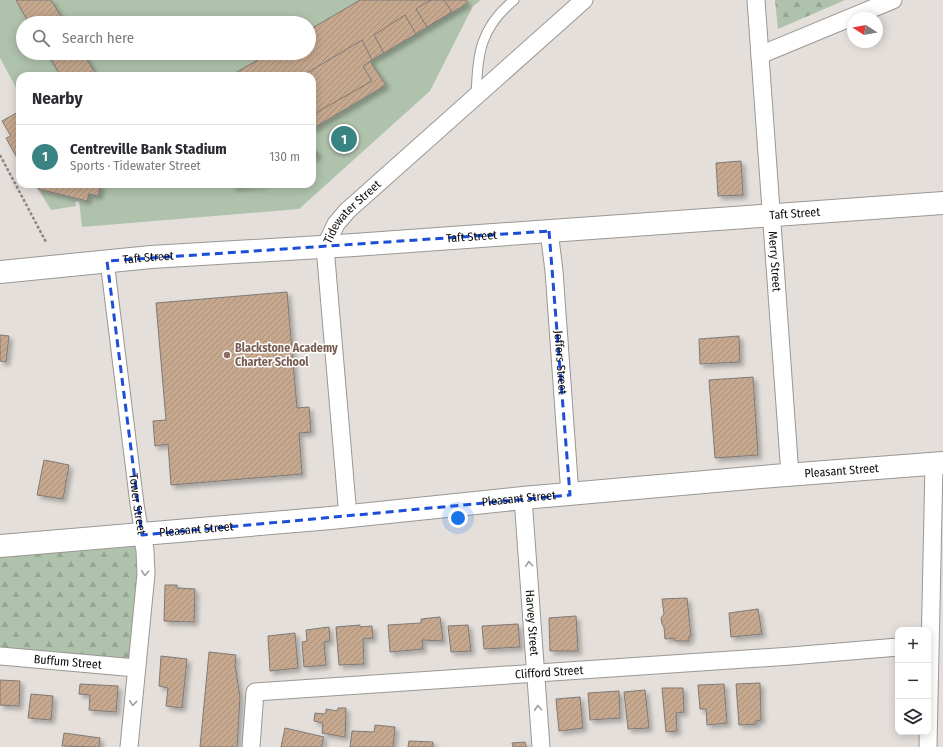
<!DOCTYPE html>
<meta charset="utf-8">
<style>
:root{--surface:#fff;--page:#f2f2f3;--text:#2b2b33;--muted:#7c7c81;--line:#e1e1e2;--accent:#3a8383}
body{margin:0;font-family:"Fira Sans Condensed",sans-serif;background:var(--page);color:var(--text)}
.controls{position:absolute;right:12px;bottom:12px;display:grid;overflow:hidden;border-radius:8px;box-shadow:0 2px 10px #0003}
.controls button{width:36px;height:36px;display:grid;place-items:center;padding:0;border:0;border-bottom:1px solid var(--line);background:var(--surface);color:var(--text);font:20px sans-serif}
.compass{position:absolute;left:847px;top:12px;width:36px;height:36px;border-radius:50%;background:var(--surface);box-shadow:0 2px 10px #0003;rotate:281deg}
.you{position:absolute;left:458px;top:518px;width:14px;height:14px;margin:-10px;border:3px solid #fff;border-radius:50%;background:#1a73e8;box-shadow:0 0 0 6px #1a73e833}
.badge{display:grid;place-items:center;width:26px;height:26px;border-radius:50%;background:var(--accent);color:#fff;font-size:13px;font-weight:700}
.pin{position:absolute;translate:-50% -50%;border:2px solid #fff;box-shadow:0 1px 4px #0006}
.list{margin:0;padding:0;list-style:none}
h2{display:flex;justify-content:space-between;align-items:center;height:52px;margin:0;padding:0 16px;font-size:17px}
h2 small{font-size:13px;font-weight:400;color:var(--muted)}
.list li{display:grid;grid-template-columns:26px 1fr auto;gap:12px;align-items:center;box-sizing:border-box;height:64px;padding:0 16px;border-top:1px solid var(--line)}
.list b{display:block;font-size:15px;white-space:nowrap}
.list p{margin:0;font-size:13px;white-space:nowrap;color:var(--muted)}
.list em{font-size:13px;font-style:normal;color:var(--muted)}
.icon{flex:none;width:22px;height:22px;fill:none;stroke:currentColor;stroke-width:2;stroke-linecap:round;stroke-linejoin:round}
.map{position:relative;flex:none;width:943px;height:747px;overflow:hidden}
.search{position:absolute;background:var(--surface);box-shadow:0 2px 10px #0003;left:16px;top:16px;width:300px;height:44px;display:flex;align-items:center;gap:10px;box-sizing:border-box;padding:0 14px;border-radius:22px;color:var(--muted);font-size:15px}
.panel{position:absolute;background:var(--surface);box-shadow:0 2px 10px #0003;left:16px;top:72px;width:300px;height:116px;border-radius:12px}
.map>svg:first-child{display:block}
</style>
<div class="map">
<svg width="943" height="747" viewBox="0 0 943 747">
<defs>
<pattern id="forest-firs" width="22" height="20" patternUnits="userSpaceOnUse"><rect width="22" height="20" fill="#afc2ab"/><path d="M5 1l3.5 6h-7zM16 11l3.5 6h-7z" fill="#95a692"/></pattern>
<pattern id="building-hatch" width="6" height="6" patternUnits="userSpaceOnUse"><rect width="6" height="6" fill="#c6a88f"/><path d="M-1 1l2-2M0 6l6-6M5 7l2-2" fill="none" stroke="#a98f7a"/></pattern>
<filter id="shadow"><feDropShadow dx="3.5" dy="3.5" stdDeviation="2" flood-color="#0004"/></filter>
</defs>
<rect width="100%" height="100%" fill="#e4dfdb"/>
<g fill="url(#forest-firs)">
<polygon points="775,0 845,0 778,29"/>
<polygon points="148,531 138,665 0,654 0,541"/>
</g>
<path fill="#afc2ab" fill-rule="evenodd" d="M0,0H481L473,6L430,91L299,209L82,227L79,201L75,202L76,206L51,210L35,184H312V76H20V95L0,58ZM23,23H309V53H23Z"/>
<g fill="url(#building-hatch)" stroke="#7f7a77" filter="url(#shadow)">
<polygon points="16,0 51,0 65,23 29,23"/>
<polygon points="360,0 466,0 468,3 370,61 386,85 312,129 312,76 230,76 270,53 309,53 309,30"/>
<polygon points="431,0 444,0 452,12 427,27 416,9"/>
<polygon points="405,15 416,34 384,53 374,35"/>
<polygon points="362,40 372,60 363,66 372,81 312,115 312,76 302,76"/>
<polygon points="47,53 83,53 97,76 61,76"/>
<polygon points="20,111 20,163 6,138 11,136 2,121"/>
<polygon points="312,147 318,154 312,160"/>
<polygon points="741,161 743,195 718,196 716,163"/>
<polygon points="35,184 101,184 98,196 89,194 87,201 38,189"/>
<polygon points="232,184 264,184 234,187"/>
<polygon points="287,292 297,408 309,407 311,432 299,433 302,474 171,485 168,444 155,446 153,421 166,420 156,303"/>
<polygon points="0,335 9,336 6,362 0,361"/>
<polygon points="739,336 740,362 700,364 699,339"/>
<polygon points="753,377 758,455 715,458 709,380"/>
<polygon points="44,460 69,465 63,499 37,495"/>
<polygon points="165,585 177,585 177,588 195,589 194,622 164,621"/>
<polygon points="687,598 691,636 689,636 689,641 675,641 674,638 665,639 664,627 662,624 661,618 664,614 662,599"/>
<polygon points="758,609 762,634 731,637 729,613"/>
<polygon points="576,616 578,651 550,651 549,618"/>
<polygon points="440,617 443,641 422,640 423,649 390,652 388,625 421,623 421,619"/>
<polygon points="518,624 520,647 484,649 482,626"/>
<polygon points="360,625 360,627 372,626 373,638 363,639 364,664 339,665 336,627"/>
<polygon points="468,625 471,651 451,652 448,626"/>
<polygon points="329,627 330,641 324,642 326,665 304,667 302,642 307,641 306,630"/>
<polygon points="295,633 298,668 270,671 268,636"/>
<polygon points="209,652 236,655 235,665 240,697 237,747 200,747"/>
<polygon points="161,656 187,659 182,708 166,706 168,688 159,686"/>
<polygon points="0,680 20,681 19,706 0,705"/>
<polygon points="760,683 761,720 756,721 756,724 739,725 736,684"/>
<polygon points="80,684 118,686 116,712 89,710 90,695 79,694"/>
<polygon points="724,684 727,723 707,725 706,709 700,709 698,685"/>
<polygon points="662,688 683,688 684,712 676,713 677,731 666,732"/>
<polygon points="645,690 649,728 628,729 624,692"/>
<polygon points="619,691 620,718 590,720 588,693"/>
<polygon points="31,694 53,696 51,720 28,718"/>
<polygon points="580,697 583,728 559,731 556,699"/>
<polygon points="338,708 346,708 345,737 322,733 323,723 314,721 315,713 324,714 326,713 326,709 337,711"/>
<polygon points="375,725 395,727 393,747 350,747 352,731 374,732"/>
<polygon points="285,728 324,737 321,747 281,747"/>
<polygon points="64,733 100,738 99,747 62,746"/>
<polygon points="409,741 433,742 433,747 408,747"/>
<polygon points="525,742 526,747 513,747 512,743"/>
</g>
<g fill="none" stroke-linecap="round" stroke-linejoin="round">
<g stroke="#9b9793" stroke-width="11">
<path id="service" d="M476,96C478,54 479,29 514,0"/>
</g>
<g stroke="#9b9793" stroke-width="15">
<g id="pedestrian">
<path id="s1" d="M107,261L137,504L142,535"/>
</g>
</g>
<g stroke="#9b9793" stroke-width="19">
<g id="minor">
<path id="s2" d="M756,0L790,475"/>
<polyline points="760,55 893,0"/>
<path id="s3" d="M549,231L554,271L570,495"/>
<path id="s4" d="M523,498L541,747"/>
<path id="s5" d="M348,516L325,247L336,224L347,211L584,0"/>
<path id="s6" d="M0,656L136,668"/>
<polyline points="129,747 146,574 145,550 142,535"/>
<path id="s7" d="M251,747L255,692L791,656L898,647"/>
<polyline points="928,747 934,464"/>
</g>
</g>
<g stroke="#9b9793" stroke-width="24">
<g id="tertiary">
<path id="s8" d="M0,272L151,257L354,245L943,203"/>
<path id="s9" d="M0,546L331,518L523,498L773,476L943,463"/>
</g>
</g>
<polyline stroke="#8b8784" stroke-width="2.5" stroke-dasharray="3 2" stroke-linecap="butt" points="0,155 46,242"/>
<use href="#service" stroke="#fff" stroke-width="9"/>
<use href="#pedestrian" stroke="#fff" stroke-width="13"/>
<use href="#minor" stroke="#fff" stroke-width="17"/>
<use href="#tertiary" stroke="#fff" stroke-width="22"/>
</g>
<defs><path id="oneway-chevron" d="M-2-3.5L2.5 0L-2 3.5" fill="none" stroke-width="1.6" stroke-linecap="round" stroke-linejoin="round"/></defs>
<g stroke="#9f9e9d">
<use href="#oneway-chevron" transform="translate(529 564) rotate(-95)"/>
<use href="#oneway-chevron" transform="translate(145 573) rotate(93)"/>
<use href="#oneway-chevron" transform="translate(133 703) rotate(96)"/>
<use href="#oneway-chevron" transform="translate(538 708) rotate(-94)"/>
</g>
<path fill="none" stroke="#1d4ed8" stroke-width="3" stroke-dasharray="8 5" stroke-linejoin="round" d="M549,231L570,495L142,535L107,261Z"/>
<circle fill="#8d6e63" stroke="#fff" stroke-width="1.5" cx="227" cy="355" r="4"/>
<g text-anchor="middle" stroke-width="3" stroke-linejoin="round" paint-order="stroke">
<g font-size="12" fill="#0e0d0b" stroke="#fff">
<text dy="4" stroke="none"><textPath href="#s5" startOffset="315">Tidewater Street</textPath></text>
<text dy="4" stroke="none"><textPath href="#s8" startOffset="797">Taft Street</textPath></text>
<text dy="4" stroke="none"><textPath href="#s8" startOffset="473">Taft Street</textPath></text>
<text dy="4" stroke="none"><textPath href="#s8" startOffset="149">Taft Street</textPath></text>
<text dy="4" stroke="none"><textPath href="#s2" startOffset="262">Merry Street</textPath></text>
<text dy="4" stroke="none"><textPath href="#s3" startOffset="132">Jeffers Street</textPath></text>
<text dy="4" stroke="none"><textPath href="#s9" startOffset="845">Pleasant Street</textPath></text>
<text dy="4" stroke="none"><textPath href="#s9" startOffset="521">Pleasant Street</textPath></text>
<text dy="4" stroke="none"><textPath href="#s1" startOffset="245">Tower Street</textPath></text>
<text dy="4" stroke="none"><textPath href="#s9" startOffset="197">Pleasant Street</textPath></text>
<text dy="4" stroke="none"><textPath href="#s4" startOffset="125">Harvey Street</textPath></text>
<text dy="4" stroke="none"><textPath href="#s6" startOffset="68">Buffum Street</textPath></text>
<text dy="4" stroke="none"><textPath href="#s7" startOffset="350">Clifford Street</textPath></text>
</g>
<g font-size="12" font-weight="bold" fill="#785e54" stroke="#fff" text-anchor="start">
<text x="235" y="352">Blackstone Academy<tspan x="235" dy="14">Charter School</tspan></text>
</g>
</g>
</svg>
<div class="controls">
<button>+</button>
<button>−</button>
<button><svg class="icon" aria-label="layers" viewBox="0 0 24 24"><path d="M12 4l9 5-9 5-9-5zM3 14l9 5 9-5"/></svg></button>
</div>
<svg class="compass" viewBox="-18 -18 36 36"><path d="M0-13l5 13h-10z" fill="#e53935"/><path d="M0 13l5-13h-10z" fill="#7c7c81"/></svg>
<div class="you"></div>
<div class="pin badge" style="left:344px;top:139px">1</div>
<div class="search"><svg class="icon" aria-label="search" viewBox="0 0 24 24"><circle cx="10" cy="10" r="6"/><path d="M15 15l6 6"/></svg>Search here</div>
<section class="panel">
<h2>Nearby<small></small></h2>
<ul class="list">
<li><span class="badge">1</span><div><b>Centreville Bank Stadium</b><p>Sports · Tidewater Street</p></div><em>130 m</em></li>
</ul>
</section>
</div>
